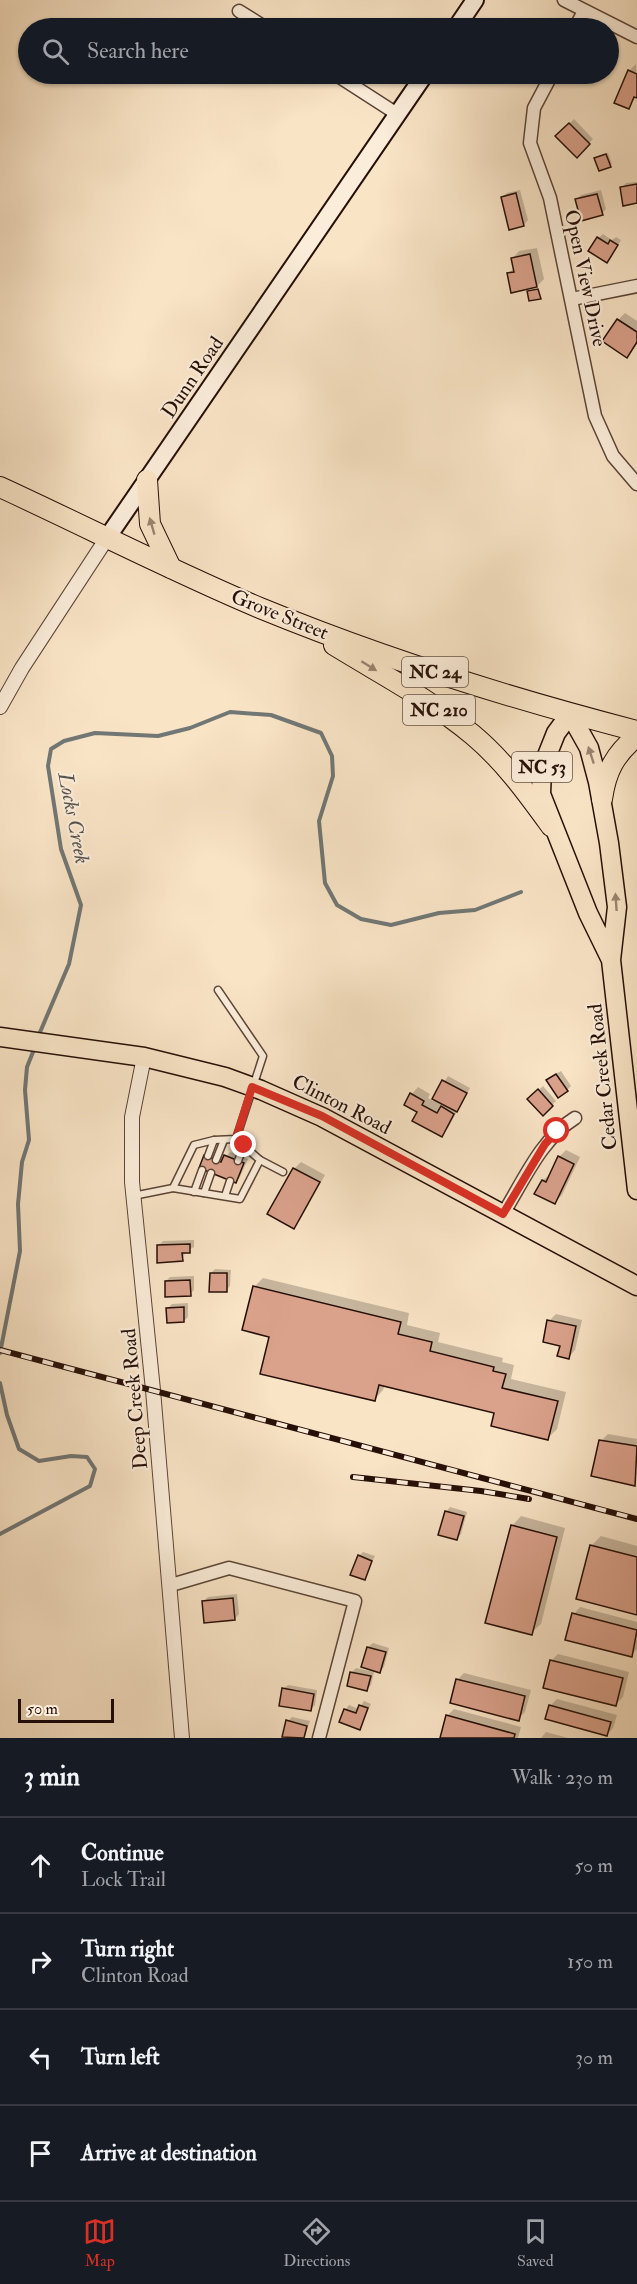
<!DOCTYPE html>
<meta charset="utf-8">
<style>
:root{--surface:#171b24;--page:#242831;--text:#f1f3f6;--muted:#9ea1a6;--line:#363941;--accent:#d93025}
body{margin:0;font-family:"IM FELL Double Pica",serif;background:var(--page);color:var(--text)}
.scale{position:absolute;left:18px;bottom:15px;width:96px;box-sizing:border-box;padding-left:6px;border:3px solid #260f07;border-top:0;font-size:16px;line-height:21px;white-space:nowrap;color:#260f07;-webkit-text-stroke:4px #fbedda;paint-order:stroke}
.stop{position:absolute;width:18px;height:18px;margin:-14px;border:4px solid #d93025;border-radius:50%;background:#fff}
.stop.end{background:#d93025;border-color:#fff;box-shadow:0 2px 6px #0008}
.list{margin:0;padding:0;list-style:none}
h2{display:flex;justify-content:space-between;align-items:center;height:78px;margin:0;padding:0 24px;font-size:26px}
h2 small{font-size:20px;font-weight:400;color:var(--muted)}
.list li{display:grid;grid-template-columns:39px 1fr auto;gap:18px;align-items:center;box-sizing:border-box;height:96px;padding:0 24px;border-top:2px solid var(--line)}
.list b{display:block;font-size:22px;white-space:nowrap}
.list p{margin:0;font-size:20px;white-space:nowrap;color:var(--muted)}
.list em{font-size:20px;font-style:normal;color:var(--muted)}
.icon{flex:none;width:33px;height:33px;fill:none;stroke:currentColor;stroke-width:2;stroke-linecap:round;stroke-linejoin:round}
.map{position:relative;flex:none;width:637px;height:1738px;overflow:hidden}
.search{position:absolute;background:var(--surface);box-shadow:0 2px 4px #0004;left:18px;right:18px;top:18px;height:66px;display:flex;align-items:center;gap:15px;box-sizing:border-box;padding:0 21px;border-radius:33px;color:var(--muted);font-size:22px}
.sheet{height:462px;background:var(--surface)}
nav{display:flex;justify-content:space-around;align-items:center;box-sizing:border-box;height:84px;border-top:2px solid var(--line);background:var(--surface);font-size:16px;color:var(--muted)}
nav a{display:grid;justify-items:center;gap:3px}
nav .on{color:var(--accent)}
.map>svg:first-child{display:block}
</style>
<div class="map">
<svg width="637" height="1738" viewBox="0 0 637 1738">
<rect width="100%" height="100%" fill="#f9e4c6"/>
<filter id="stains"><feTurbulence type="fractalNoise" baseFrequency=".00333" numOctaves="4"/><feColorMatrix values="0 0 0 0 .2 0 0 0 0 .09 0 0 0 0 .02 0 0 0 .5 -.17"/></filter>
<radialGradient id="worn" r=".72"><stop offset=".6" stop-color="#630" stop-opacity="0"/><stop offset="1" stop-color="#630" stop-opacity=".3"/></radialGradient>
<g fill="#0003">
<polygon points="636,64 637,96 628,107 629,71"/>
<polygon points="574,119 593,139 577,156 557,136"/>
<polygon points="608,153 612,164 600,169 598,157"/>
<polygon points="637,182 637,202 622,188 626,183"/>
<polygon points="520,190 528,220 524,225 502,197 507,193"/>
<polygon points="601,190 606,209 602,213 577,200 581,195"/>
<polygon points="603,234 612,240 616,237 621,240 611,257 598,238"/>
<polygon points="537,248 544,279 537,286 512,291 508,274 515,267 513,258 519,251"/>
<polygon points="625,313 637,321 637,343 626,356 618,320"/>
<polygon points="561,1071 571,1086 567,1090 552,1076"/>
<polygon points="448,1076 470,1088 448,1128 442,1135 419,1112 412,1094 418,1087 430,1094 428,1098 433,1101"/>
<polygon points="543,1086 556,1101 543,1114 530,1099"/>
<polygon points="566,1150 580,1157 562,1195 555,1202 543,1180 551,1174 559,1157"/>
<polygon points="210,1152 225,1158 230,1152 248,1159 240,1177 236,1182 201,1168"/>
<polygon points="301,1162 325,1175 300,1220 293,1227 269,1213 294,1169"/>
<polygon points="194,1240 194,1247 186,1251 182,1260 158,1246 163,1241"/>
<polygon points="215,1269 231,1270 230,1286 226,1291 211,1273"/>
<polygon points="194,1276 194,1290 190,1294 166,1281 170,1277"/>
<polygon points="263,1278 409,1313 407,1325 440,1333 438,1342 503,1358 502,1362 514,1365 511,1379 566,1392 557,1429 548,1438 496,1412 385,1385 383,1390 374,1400 271,1336 254,1287"/>
<polygon points="188,1303 188,1317 184,1321 168,1308 172,1304"/>
<polygon points="556,1314 582,1320 575,1350 569,1357 549,1321"/>
<polygon points="608,1434 637,1439 635,1485 601,1441"/>
<polygon points="450,1507 467,1512 461,1534 457,1539 446,1512"/>
<polygon points="521,1516 565,1528 541,1624 531,1633 512,1526"/>
<polygon points="601,1536 637,1546 637,1613 578,1598 592,1545"/>
<polygon points="363,1552 375,1556 364,1578 359,1556"/>
<polygon points="237,1594 239,1614 235,1619 204,1601 208,1597"/>
<polygon points="580,1607 637,1622 637,1649 631,1655 574,1614"/>
<polygon points="373,1643 389,1648 384,1667 380,1671 363,1666 368,1647"/>
<polygon points="558,1654 629,1672 623,1697 616,1704 551,1661"/>
<polygon points="356,1668 374,1672 371,1685 367,1689 352,1672"/>
<polygon points="464,1673 531,1690 525,1712 518,1719 452,1702 458,1679"/>
<polygon points="288,1685 317,1690 315,1705 310,1710 283,1689"/>
<polygon points="557,1699 617,1715 613,1728 607,1735 550,1706"/>
<polygon points="364,1701 371,1704 360,1728 345,1710 349,1705 359,1709"/>
<polygon points="454,1709 521,1727 518,1738 445,1738 447,1716"/>
<polygon points="292,1717 310,1721 304,1738 284,1736 288,1721"/>
<polygon points="546,1732 568,1738 541,1738"/>
</g>
<g fill="none" stroke-linecap="round" stroke-linejoin="round">
<g stroke="#717775" stroke-width="4">
<polyline points="38,1037 69,964 81,905 61,849 48,766 51,749 64,741 95,733 158,736 190,728 230,712 271,715 321,733 332,756 333,776 319,821 325,883 337,905 361,919 391,925 439,913 475,910 521,892"/>
<polyline points="0,1353 20,1251 18,1204 22,1162 29,1140 25,1090 27,1067 35,1047"/>
<polyline points="0,1383 7,1415 19,1449 39,1461 71,1456 87,1457 95,1469 90,1486 0,1534"/>
</g>
</g>
<g fill="#daa18b" stroke="#260f07" stroke-width="1.5">
<polygon points="628,70 637,74 637,98 634,97 629,109 614,103"/>
<polygon points="569,123 590,144 577,158 555,136"/>
<polygon points="606,154 611,167 599,171 594,158"/>
<polygon points="637,184 637,203 623,206 620,187"/>
<polygon points="516,193 524,226 509,230 501,197"/>
<polygon points="597,194 603,215 581,221 575,199"/>
<polygon points="597,237 608,244 610,240 618,245 607,263 588,251"/>
<polygon points="530,254 537,287 511,293 507,273 514,272 511,258"/>
<polygon points="538,289 541,299 529,301 527,291"/>
<polygon points="617,319 637,332 637,342 627,358 602,341"/>
<polygon points="556,1074 568,1091 558,1098 546,1080"/>
<polygon points="442,1080 467,1093 457,1112 432,1099"/>
<polygon points="538,1089 553,1106 543,1116 527,1099"/>
<polygon points="410,1093 424,1101 422,1105 437,1113 441,1106 454,1114 442,1137 412,1121 417,1112 404,1105"/>
<polygon points="204,1155 221,1162 224,1155 244,1163 236,1183 199,1168"/>
<polygon points="558,1156 574,1164 555,1204 534,1194 542,1180 546,1182"/>
<polygon points="293,1168 320,1182 294,1229 267,1214"/>
<polygon points="190,1244 190,1253 182,1253 183,1261 157,1263 157,1245"/>
<polygon points="210,1273 227,1273 227,1292 209,1292"/>
<polygon points="190,1280 191,1296 165,1297 165,1281"/>
<polygon points="253,1286 401,1322 398,1334 432,1342 430,1351 494,1367 493,1371 506,1374 502,1388 558,1401 548,1440 491,1426 494,1413 379,1385 375,1401 260,1374 269,1337 242,1330"/>
<polygon points="184,1307 184,1322 167,1323 166,1308"/>
<polygon points="547,1320 576,1326 569,1359 557,1356 560,1346 543,1342"/>
<polygon points="599,1440 637,1446 635,1486 591,1476"/>
<polygon points="445,1511 464,1516 457,1540 438,1535"/>
<polygon points="511,1525 557,1537 532,1635 485,1623"/>
<polygon points="590,1545 637,1557 637,1615 576,1599"/>
<polygon points="358,1555 372,1561 365,1580 350,1575"/>
<polygon points="233,1598 235,1620 204,1623 202,1601"/>
<polygon points="572,1613 637,1630 632,1657 565,1640"/>
<polygon points="367,1647 386,1652 380,1673 361,1667"/>
<polygon points="550,1660 623,1678 616,1706 543,1688"/>
<polygon points="350,1672 371,1676 367,1691 347,1686"/>
<polygon points="456,1679 525,1696 519,1721 450,1703"/>
<polygon points="282,1688 314,1694 311,1711 279,1706"/>
<polygon points="359,1705 368,1708 360,1730 339,1722 344,1709 356,1713"/>
<polygon points="549,1705 611,1722 607,1736 545,1719"/>
<polygon points="446,1715 515,1734 514,1738 440,1738"/>
<polygon points="286,1720 307,1726 304,1738 282,1737"/>
</g>
<g fill="none" stroke-linecap="round" stroke-linejoin="round">
<g stroke="#5b4437" stroke-width="9">
<g id="service">
<polyline points="208,1156 214,1140"/>
<polyline points="216,1160 224,1140"/>
<polyline points="260,1160 283,1172"/>
<polyline points="238,1161 244,1145"/>
<polyline points="173,1188 240,1199 260,1160 236,1139"/>
<polyline points="194,1192 202,1170"/>
<polyline points="204,1193 211,1173"/>
<polyline points="133,1196 173,1188 194,1145 214,1140 236,1139 263,1056 218,990"/>
<polyline points="225,1196 230,1181"/>
</g>
</g>
<g stroke="#5b4437" stroke-width="15">
<g id="minor">
<polyline points="564,0 637,37"/>
<polyline points="239,11 266,28"/>
<polyline points="575,28 584,11"/>
<polyline points="335,74 397,114"/>
<polyline points="552,74 534,108 530,143 550,198 595,416 613,456 637,484"/>
<polyline points="572,299 637,286"/>
<path d="M503,1214C524,1180 541,1139 575,1118"/>
<polyline points="171,1585 229,1568 355,1601 319,1738"/>
</g>
</g>
<g stroke="#5b4437" stroke-width="16">
<g id="tertiary">
<polyline points="0,707 22,668 107,538"/>
<polyline points="144,1057 132,1117 132,1182 153,1390 182,1738"/>
</g>
</g>
<g stroke="#260f07" stroke-width="20">
<g id="secondary">
<polyline points="456,28 475,0"/>
<polyline points="107,538 425,74"/>
</g>
</g>
<g stroke="#260f07" stroke-width="21">
<g id="primary">
<polyline points="611,960 588,913 541,794 542,768 556,733 570,714 589,748 598,782 609,843 617,907 611,960 637,1190"/>
<polyline points="0,1037 144,1057 225,1077 261,1090 322,1117 637,1286"/>
</g>
</g>
<g stroke="#260f07" stroke-width="22">
<g id="trunk">
<polyline points="147,480 150,524 171,568"/>
<path d="M0,487C87,527 172,571 260,608C382,658 509,698 637,731"/>
<path d="M334,645C381,674 431,700 473,735C504,761 527,793 551,826"/>
<path d="M602,799C606,771 615,754 637,736"/>
</g>
</g>
<use href="#service" stroke="#fbedda" stroke-width="6"/>
<use href="#minor" stroke="#fbedda" stroke-width="12"/>
<use href="#tertiary" stroke="#fbedda" stroke-width="14"/>
<use href="#secondary" stroke="#fbedda" stroke-width="16"/>
<use href="#primary" stroke="#f9e4c6" stroke-width="18"/>
<use href="#trunk" stroke="#f9e4c6" stroke-width="20"/>
<g stroke="#260f07" stroke-width="6">
<g id="rail">
<polyline points="0,1350 637,1519"/>
<polyline points="353,1477 481,1491 529,1499"/>
</g>
</g>
<use href="#rail" stroke="#fbedda" stroke-width="4" stroke-dasharray="11" stroke-linecap="butt"/>
</g>
<defs><path id="oneway-solid" d="M-6-.8H1V-3.2L6.5 0L1 3.2V.8H-6Z" transform="scale(1.5)"/></defs>
<g fill="#9a8470">
<use href="#oneway-solid" transform="translate(152 526) rotate(-106)"/>
<use href="#oneway-solid" transform="translate(369 666) rotate(32)"/>
<use href="#oneway-solid" transform="translate(591 755) rotate(-108)"/>
<use href="#oneway-solid" transform="translate(616 902) rotate(-94)"/>
</g>
<g fill="none" stroke-linecap="round" stroke-linejoin="round">
<polyline stroke="#d93025" stroke-width="8" points="244,1145 236,1139 252,1087 322,1116 503,1214 545,1144 557,1131"/>
</g>
<g text-anchor="middle" stroke-width="4.5" stroke-linejoin="round" paint-order="stroke">
<g fill="#fbedda" stroke="#665246" stroke-width="1.5">
<rect x="402" y="657" width="66" height="30" rx="4.5"/>
<rect x="403" y="695" width="72" height="30" rx="4.5"/>
<rect x="512" y="752" width="60" height="30" rx="4.5"/>
</g>
<g font-size="18" font-weight="bold" fill="#260f07">
<text x="435" y="678">NC 24</text>
<text x="439" y="716">NC 210</text>
<text x="542" y="773">NC 53</text>
</g>
<g font-size="20" fill="#260f07" stroke="#fbedda">
<text transform="translate(586 278) rotate(78)" y="7">Open View Drive</text>
<text transform="translate(192 377) rotate(-56)" y="7">Dunn Road</text>
<text transform="translate(280 614) rotate(22)" y="7">Grove Street</text>
<text transform="translate(602 1077) rotate(-96)" y="7">Cedar Creek Road</text>
<text transform="translate(342 1104) rotate(27)" y="7">Clinton Road</text>
<text transform="translate(134 1399) rotate(-95)" y="7">Deep Creek Road</text>
</g>
<g font-size="21" font-style="italic" fill="#585451" stroke="#fbedda">
<text transform="translate(74 818) rotate(79)" y="7">Locks Creek</text>
</g>
</g>
<rect width="100%" height="100%" filter="url(#stains)"/>
<rect width="100%" height="100%" fill="url(#worn)"/>
</svg>
<div class="scale">50 m</div>
<div class="stop" style="left:557px;top:1131px"></div>
<div class="stop end" style="left:244px;top:1145px"></div>
<div class="search"><svg class="icon" aria-label="search" viewBox="0 0 24 24"><circle cx="10" cy="10" r="6"/><path d="M15 15l6 6"/></svg>Search here</div>
</div>
<section class="sheet">
<h2>3 min<small>Walk · 230 m</small></h2>
<ul class="list">
<li><svg class="icon" aria-label="ahead" viewBox="0 0 24 24"><path d="M12 20V5M6 11l6-6 6 6"/></svg><div><b>Continue</b><p>Lock Trail</p></div><em>50 m</em></li>
<li><svg class="icon" aria-label="right" viewBox="0 0 24 24"><path d="M7 20v-9h11M14 6l5 5-5 5"/></svg><div><b>Turn right</b><p>Clinton Road</p></div><em>150 m</em></li>
<li><svg class="icon" aria-label="left" viewBox="0 0 24 24"><path d="M17 20v-9H6M10 6l-5 5 5 5"/></svg><div><b>Turn left</b></div><em>30 m</em></li>
<li><svg class="icon" aria-label="arrive" viewBox="0 0 24 24"><path d="M6 21V4h12l-3 4 3 4H6"/></svg><div><b>Arrive at destination</b></div></li>
</ul>
</section>
<nav>
<a class="on"><svg class="icon" aria-label="map" viewBox="0 0 24 24"><path d="M3 6l6-2 6 2 6-2v14l-6 2-6-2-6 2zM9 4v14M15 6v14"/></svg>Map</a>
<a><svg class="icon" aria-label="directions" viewBox="0 0 24 24"><path d="M12 3l9 9-9 9-9-9zM9 14v-3h6M13 9l2 2-2 2"/></svg>Directions</a>
<a><svg class="icon" aria-label="saved" viewBox="0 0 24 24"><path d="M7 4h10v16l-5-4-5 4z"/></svg>Saved</a>
</nav>
